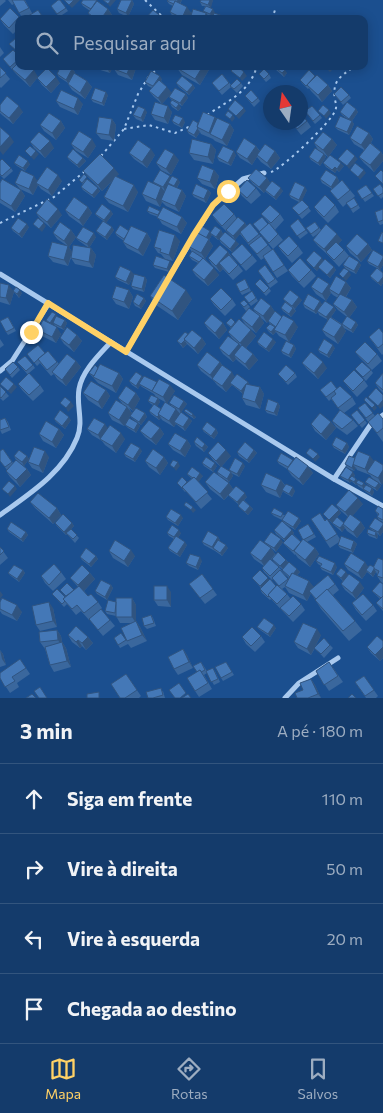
<!DOCTYPE html>
<html lang="pt">
<meta charset="utf-8">
<style>
:root{--surface:#143b6b;--page:#1d4271;--text:#f1f3f6;--muted:#9dadc1;--line:#33557e;--accent:#ffd166}
body{margin:0;font-family:Commissioner,sans-serif;background:var(--page);color:var(--text)}
.compass{position:absolute;left:263px;top:85px;width:45px;height:45px;border-radius:50%;background:var(--surface);box-shadow:0 2px 12px #0003;rotate:347deg}
.stop{position:absolute;width:15px;height:15px;margin:-11px;border:4px solid #ffd166;border-radius:50%;background:#fff}
.stop.end{background:#ffd166;border-color:#fff;box-shadow:0 1px 5px #0008}
.list{margin:0;padding:0;list-style:none}
h2{display:flex;justify-content:space-between;align-items:center;height:65px;margin:0;padding:0 20px;font-size:21px}
h2 small{font-size:16px;font-weight:400;color:var(--muted)}
.list li{display:grid;grid-template-columns:32px 1fr auto;gap:15px;align-items:center;box-sizing:border-box;height:70px;padding:0 20px;border-top:1px solid var(--line)}
.list b{display:block;font-size:19px;white-space:nowrap}
.list em{font-size:16px;font-style:normal;color:var(--muted)}
.icon{flex:none;width:28px;height:28px;fill:none;stroke:currentColor;stroke-width:2;stroke-linecap:round;stroke-linejoin:round}
.map{position:relative;flex:none;width:383px;height:698px;overflow:hidden}
.search{position:absolute;background:var(--surface);box-shadow:0 2px 12px #0003;left:15px;right:15px;top:15px;height:55px;display:flex;align-items:center;gap:12px;box-sizing:border-box;padding:0 18px;border-radius:10px;color:var(--muted);font-size:19px}
.sheet{height:345px;background:var(--surface)}
nav{display:flex;justify-content:space-around;align-items:center;box-sizing:border-box;height:70px;border-top:1px solid var(--line);background:var(--surface);font-size:14px;color:var(--muted)}
nav a{display:grid;justify-items:center;gap:2px}
nav .on{color:var(--accent)}
.map>svg:first-child{display:block}
</style>
<div class="map">
<svg width="383" height="698" viewBox="0 0 383 698">
<rect width="100%" height="100%" fill="#1b4f8f"/>
<g fill="none" stroke-linecap="round" stroke-linejoin="round">
<g stroke="#a9c9ee" stroke-width="2" stroke-dasharray="2.5 4" stroke-linecap="butt">
<polyline points="145,0 165,19"/>
<polyline points="272,19 276,7"/>
<polyline points="153,73 161,66"/>
<path d="M207,115C229,100 249,93 257,66"/>
<polyline points="124,129 149,125 175,133 191,126"/>
<polyline points="101,156 124,129 138,94 149,76"/>
<path d="M271,172C283,168 331,122 335,111C337,107 336,104 335,100C332,80 340,77 355,66"/>
<polyline points="0,223 54,197 85,171"/>
</g>
<g stroke="#a9c9ee" stroke-width="5">
<polyline points="0,274 334,479 383,506"/>
<polyline points="166,282 213,205 243,179 264,173"/>
<polyline points="126,352 157,298"/>
<polyline points="0,371 12,361 49,303"/>
<polyline points="334,479 371,424 383,415"/>
<path d="M0,515C29,494 63,473 77,438C84,422 76,405 79,389C82,371 99,355 111,342"/>
<polyline points="285,698 299,683 338,658"/>
</g>
</g>
<g fill="#3a679d" fill-rule="evenodd">
<polygon points="0,0 5,0 6,1 0,6"/>
<polygon points="8,0 25,0 32,13 44,19 23,19 14,4 12,5"/>
<polygon points="132,0 134,4 128,17 119,13 117,9"/>
<polygon points="168,0 182,0 180,4 192,13 203,12 205,6 202,6 200,2 201,0 213,0 210,8 212,18 209,16 211,19 190,19 191,15 189,19 174,19 170,12 173,6 169,4 167,1"/>
<polygon points="100,2 99,3 108,9 112,15 110,19 92,19 88,13 90,11 83,6 81,3"/>
<polygon points="51,6 66,8 68,11 59,17"/>
<polygon points="19,17 20,19 19,19 19,28 13,34 4,25 0,19"/>
<polygon points="0,47 4,53 0,57"/>
<polygon points="19,56 19,66 38,77 30,87 17,75 3,59"/>
<polygon points="95,66 113,66 110,73 97,69"/>
<polygon points="115,66 135,66 136,68 132,80 118,75 114,69"/>
<polygon points="273,66 287,73 284,77 275,69"/>
<polygon points="0,67 10,79 1,88 0,87"/>
<polygon points="177,68 210,68 200,85 182,75"/>
<polygon points="72,69 75,72 74,73 87,81 92,87 85,99 72,90 68,84 68,83 59,77 57,74"/>
<polygon points="222,74 231,85 241,83 243,86 237,93 231,87 222,95 212,83"/>
<polygon points="259,74 269,74 271,78 266,82"/>
<polygon points="315,76 328,85 332,91 322,102 311,91 309,88 308,89 302,83 300,80"/>
<polygon points="37,78 60,83 51,93 42,85"/>
<polygon points="162,79 161,81 171,93 186,94 188,98 182,106 176,103 181,108 178,111 172,107 170,103 172,100 169,97 170,95 162,104 172,112 168,124 155,120 151,114 162,104 154,97 149,91 152,88 148,86 145,82"/>
<polygon points="176,83 193,85 195,88 189,95 179,87"/>
<polygon points="334,94 349,95 351,98 343,105"/>
<polygon points="108,95 104,106 93,102 91,99"/>
<polygon points="245,96 258,98 260,101 254,107"/>
<polygon points="56,101 83,104 78,115 60,107"/>
<polygon points="0,105 23,112 13,124 2,115 0,113"/>
<polygon points="356,109 358,112 352,121 354,124 349,135 338,130 335,127 349,120 342,115 340,112"/>
<polygon points="147,112 143,122 136,119 133,115"/>
<polygon points="307,114 320,115 322,118 315,124"/>
<polygon points="215,117 217,119 230,124 234,130 227,146 215,141 213,139 201,134 200,132 196,138 189,134 187,131 198,123"/>
<polygon points="112,119 116,125 114,141 101,139 96,133"/>
<polygon points="61,121 65,128 56,140 44,131 40,125"/>
<polygon points="172,121 185,122 182,128 174,124"/>
<polygon points="307,121 311,127 301,135 291,122"/>
<polygon points="369,133 373,139 371,143 381,152 383,155 383,161 374,172 364,163 359,157 364,150 354,144 350,138"/>
<polygon points="332,139 337,145 328,157 324,154 326,157 320,166 311,160 309,157 318,150 314,143"/>
<polygon points="30,142 54,148 45,158 34,148"/>
<polygon points="71,144 96,146 88,158 75,150"/>
<polygon points="211,144 216,150 213,164 194,160 189,153"/>
<polygon points="256,146 260,151 275,151 280,158 271,169 261,162 257,157 252,165 240,158 236,152"/>
<polygon points="129,153 155,155 147,168 134,159"/>
<polygon points="236,155 231,166 219,161 217,157"/>
<polygon points="67,157 83,158 86,161 79,168 69,160"/>
<polygon points="179,160 171,175 161,170 156,163"/>
<polygon points="0,161 11,168 13,171 4,179 0,175"/>
<polygon points="14,163 30,164 25,171 17,166"/>
<polygon points="323,163 344,166 339,172 337,170 335,173 326,167"/>
<polygon points="214,170 219,176 215,189 202,184 197,178"/>
<polygon points="83,171 119,174 116,176 138,192 128,212 109,203 104,197 112,181 102,191 88,177"/>
<polygon points="171,177 180,182 177,188 182,190 186,196 179,212 166,206 162,202 160,207 146,201 142,194 155,184 153,182"/>
<polygon points="337,177 339,181 336,185 350,190 355,196 350,201 354,198 360,208 353,213 347,203 343,207 330,191 332,189 322,183 320,179"/>
<polygon points="248,178 267,178 270,183 283,191 276,200 267,193 265,191 264,193 253,184"/>
<polygon points="79,180 90,180 89,181 98,188 100,191 94,198 83,190 81,187 83,184"/>
<polygon points="38,181 62,181 52,196 41,189 38,185 33,195 20,189 15,183"/>
<polygon points="0,183 21,190 25,196 15,212 0,203"/>
<polygon points="366,185 374,196 365,202 357,191"/>
<polygon points="256,188 261,195 251,204 242,196 238,190"/>
<polygon points="383,188 383,197 381,199 373,189"/>
<polygon points="208,190 211,193 206,203 194,197 192,194"/>
<polygon points="307,190 302,200 311,211 302,219 292,208 299,202 291,198 289,195"/>
<polygon points="335,205 339,212 328,223 318,213 314,207"/>
<polygon points="88,207 92,213 83,226 69,216 65,210"/>
<polygon points="383,209 383,224 380,225 378,222"/>
<polygon points="111,211 113,214 106,223 98,217 95,214"/>
<polygon points="147,211 161,211 182,217 187,223 181,234 162,224 158,217 150,214"/>
<polygon points="36,213 62,215 51,228 40,219"/>
<polygon points="234,214 237,219 245,223 247,226 250,223 272,250 273,249 288,271 277,278 264,258 261,260 240,234 235,240 217,222 212,215"/>
<polygon points="261,214 280,214 284,220 275,230 269,223 278,234 283,240 273,249 264,238 259,232 269,223"/>
<polygon points="298,219 308,233 300,239 290,226"/>
<polygon points="315,222 321,230 342,240 338,244 344,250 349,256 361,265 356,274 346,269 343,265 348,257 339,267 328,255 318,246 313,240 319,233 313,237 306,228"/>
<polygon points="29,227 22,238 13,231 11,228"/>
<polygon points="112,227 114,230 107,240 99,234 96,231"/>
<polygon points="71,230 76,237 69,247 72,252 91,248 96,255 93,268 75,264 71,258 68,266 53,262 48,256 66,245 57,239 53,233"/>
<polygon points="221,230 223,234 239,244 232,252 221,243 219,239 218,240 212,235 209,240 213,246 205,259 219,275 208,286 196,276 192,270 198,263 192,260 189,256 192,252 188,246 211,232"/>
<polygon points="129,231 147,233 151,240 143,256 127,248 123,242 124,241 117,236 115,233"/>
<polygon points="96,237 89,248 79,241 76,238"/>
<polygon points="180,241 173,261 165,259 161,254 158,253 154,247"/>
<polygon points="368,244 372,250 361,262 350,253 346,246"/>
<polygon points="278,246 298,246 303,253 292,263 282,252"/>
<polygon points="228,252 243,271 233,280 223,269 220,272 212,265 208,258"/>
<polygon points="231,254 252,255 257,261 246,271 236,260"/>
<polygon points="383,256 383,265 380,270 383,273 383,283 381,286 372,279 370,276 377,268 369,264 367,261"/>
<polygon points="306,260 334,267 336,270 330,278 319,268 317,271 308,263"/>
<polygon points="172,264 169,272 155,268 153,265"/>
<polygon points="265,265 278,282 270,288 258,271"/>
<polygon points="288,270 311,270 316,276 304,288 292,276"/>
<polygon points="134,274 129,285 118,280 115,277"/>
<polygon points="145,277 147,280 144,292 133,289 131,286"/>
<polygon points="346,282 351,288 346,297 352,300 357,307 349,318 356,322 358,325 353,333 344,328 346,331 338,344 326,336 322,330 328,320 319,315 318,312 316,314 305,308 303,304 322,304 334,307 336,310 331,317 342,324 347,317 338,310 333,304 338,298 333,295 331,293 326,301 316,294 311,287 330,286"/>
<polygon points="0,283 13,291 22,293 19,298 14,292 10,305 0,302"/>
<polygon points="247,283 251,291 242,295 240,292"/>
<polygon points="255,284 269,288 271,291 266,296"/>
<polygon points="129,290 133,297 129,309 116,304 112,298"/>
<polygon points="252,291 258,301 251,306 244,297"/>
<polygon points="150,296 192,299 178,320 156,305"/>
<polygon points="144,298 146,301 141,309 135,306 133,302"/>
<polygon points="210,299 232,299 236,305 225,316 214,305"/>
<polygon points="283,299 302,300 295,309 294,308 296,311 291,317 283,311 281,308 286,302"/>
<polygon points="244,300 250,307 249,308 257,314 253,309 271,306 275,312 298,327 289,342 279,336 276,332 273,335 269,332 266,328 275,328 270,324 268,321 267,323 261,318 264,323 256,333 248,327 256,336 246,348 253,354 258,360 249,370 238,361 236,359 233,362 223,354 219,348 241,347 241,346 232,338 228,332 231,328 226,323 236,323 245,324 241,318 248,309 246,311 240,303"/>
<polygon points="58,317 65,320 67,323 64,330 55,326 54,324 53,325 61,334 56,343 42,336 38,330 48,323 46,320"/>
<polygon points="10,320 16,331 8,335 6,332"/>
<polygon points="204,323 223,323 227,330 219,339 208,329"/>
<polygon points="383,333 383,354 382,355 369,337"/>
<polygon points="188,334 202,338 206,344 198,354 187,344 183,348 177,341"/>
<polygon points="77,335 82,341 74,352 64,344 60,338"/>
<polygon points="0,339 4,345 0,348"/>
<polygon points="257,342 276,342 269,352 259,345"/>
<polygon points="294,345 296,349 291,358 283,354 281,351"/>
<polygon points="335,348 329,358 320,353 318,350"/>
<polygon points="48,351 59,364 76,361 81,367 66,386 57,379 54,374 51,376 40,363 37,366 27,354 45,354"/>
<polygon points="355,352 377,354 382,361 372,370 360,358"/>
<polygon points="17,362 33,365 35,368 29,373 40,385 44,391 33,401 22,390 18,384 28,375"/>
<polygon points="220,362 223,366 235,377 248,382 250,385 260,387 264,394 260,409 246,405 242,398 243,394 232,385 226,392 217,385 214,381 201,371 197,365"/>
<polygon points="302,363 327,368 318,379 307,369"/>
<polygon points="18,367 20,370 12,378 5,369"/>
<polygon points="98,368 119,373 123,379 116,393 98,383 89,373"/>
<polygon points="355,369 371,370 373,373 366,381"/>
<polygon points="295,373 297,377 288,385 278,374"/>
<polygon points="383,373 383,393 379,389 375,383"/>
<polygon points="143,377 175,391 167,403 170,405 184,401 187,404 181,412 192,421 185,431 176,424 174,427 162,420 161,418 159,420 151,414 149,411 153,405 151,404 148,401 158,398 160,402 157,406 161,409 165,402 156,397 154,394 142,387 140,385 138,389 132,385 129,381"/>
<polygon points="364,380 368,386 357,397 348,387 343,381"/>
<polygon points="0,386 9,396 3,401 0,398"/>
<polygon points="337,389 352,397 356,404 344,413 353,420 358,426 347,435 336,427 332,421 340,410 331,399 329,401 320,390"/>
<polygon points="106,390 110,396 102,409 88,400 83,393"/>
<polygon points="136,393 140,399 133,411 129,408 132,413 124,426 112,420 108,413 122,403 118,398"/>
<polygon points="278,403 280,406 277,416 267,413 265,410"/>
<polygon points="365,403 375,416 383,419 383,442 358,408"/>
<polygon points="357,410 367,423 362,428 351,415"/>
<polygon points="184,411 196,417 194,419 187,414"/>
<polygon points="145,413 147,417 141,425 133,419 130,416"/>
<polygon points="5,418 8,422 11,430 2,434 0,430"/>
<polygon points="54,419 71,420 65,429 56,422"/>
<polygon points="331,422 336,428 326,440 315,431 311,424"/>
<polygon points="138,423 140,426 136,433 128,428 125,425"/>
<polygon points="108,428 125,439 116,453 105,445 102,441 92,435 87,429"/>
<polygon points="160,428 164,434 156,445 145,437 140,431"/>
<polygon points="59,429 64,435 56,448 43,441 39,434"/>
<polygon points="202,429 216,429 218,433 214,439 204,432"/>
<polygon points="187,440 191,446 185,457 173,450 168,444"/>
<polygon points="194,442 205,444 208,447 204,452 196,446"/>
<polygon points="347,443 349,447 345,454 334,448 332,445"/>
<polygon points="3,449 13,463 16,460 14,456 27,456 29,459 49,457 43,473 32,468 28,462 29,459 24,466 18,461 27,469 31,475 20,487 10,477 6,471 7,470 0,461"/>
<polygon points="254,450 257,453 249,463 239,456 237,452"/>
<polygon points="142,451 135,462 126,457 124,454"/>
<polygon points="208,453 231,456 221,467 213,460"/>
<polygon points="370,456 382,485 372,478 370,475 357,470 356,468 354,471 347,468 345,464 355,458"/>
<polygon points="164,457 168,463 160,475 149,467 145,461"/>
<polygon points="294,460 308,466 313,473 303,485 292,476 287,469 279,464 277,461"/>
<polygon points="202,463 217,466 213,472 204,466"/>
<polygon points="245,466 239,477 231,473 229,470"/>
<polygon points="217,472 231,472 233,476 229,482 220,476 229,483 233,489 247,497 244,500 253,509 248,515 241,509 239,505 231,498 229,495 224,500 210,489 205,482 219,476"/>
<polygon points="187,474 203,476 198,482 212,499 201,509 186,491 185,492 177,483 187,482 192,479"/>
<polygon points="355,475 354,477 358,481 372,488 374,492 372,496 366,492 364,490 358,486 357,484 356,485 351,481 350,483 343,479 340,476"/>
<polygon points="281,480 285,485 295,491 292,497 285,493 283,491 280,498 266,492 261,485"/>
<polygon points="365,482 379,483 381,486 377,491 368,485"/>
<polygon points="30,502 57,508 61,515 53,524 35,508"/>
<polygon points="363,504 352,516 361,522 365,528 357,538 347,531 345,528 342,532 335,526 332,523 333,521 332,523 323,514 339,510 341,513 337,517 344,523 348,517 341,511 336,505"/>
<polygon points="383,509 383,522 379,520 377,517 378,515 375,511"/>
<polygon points="271,513 285,515 301,521 295,530 284,523 282,520 274,516"/>
<polygon points="166,517 183,518 178,526 168,520"/>
<polygon points="311,519 325,520 327,519 340,539 354,541 357,544 353,553 340,548 338,545 339,542 330,548"/>
<polygon points="55,523 72,523 74,526 71,529 79,538 75,543 67,534 66,535 57,526"/>
<polygon points="383,523 383,532 380,536 377,533 378,536 377,539 369,536 367,533 374,532 369,527"/>
<polygon points="308,524 316,537 307,542 315,548 319,554 310,567 298,558 295,554 295,555 283,543 285,541 276,534 274,530 292,530 294,533 293,534 301,542 303,539"/>
<polygon points="7,529 26,532 28,535 23,542 9,532"/>
<polygon points="167,533 181,533 178,538 187,545 180,557 170,551 168,548 174,539 169,536"/>
<polygon points="218,537 220,540 220,541 228,548 222,556 215,551 204,545 202,542"/>
<polygon points="264,542 283,542 276,552 267,545"/>
<polygon points="0,547 8,558 0,565"/>
<path d="M271,548L275,554L286,560L288,562L300,572L297,575L309,581L313,587L335,584L339,590L333,595L355,621L362,630L349,641L321,609L311,593L307,601L289,593L285,587L282,589L287,594L290,598L301,604L305,610L293,622L271,599L270,600L262,593L260,589L261,588L252,578L269,580L276,586L278,585L273,579L272,580L264,572L262,568L264,566L254,559L250,553ZM272,559L274,562L282,569V570L284,573L289,578L288,579L279,567L271,560Z"/>
<polygon points="109,551 135,556 128,567 113,558"/>
<polygon points="96,556 98,559 91,567 82,560 80,557"/>
<polygon points="383,560 383,583 381,582 377,576 377,574 376,572 373,577 367,572 362,579 348,570 344,564 374,567"/>
<polygon points="202,561 198,570 189,566 186,563"/>
<polygon points="316,561 337,567 333,575 322,570 320,567 321,566 318,564"/>
<polygon points="23,570 25,573 19,582 11,576 8,573"/>
<polygon points="61,572 66,579 53,591 45,583 41,576"/>
<polygon points="90,573 95,579 84,591 88,596 98,602 102,608 89,620 81,611 76,615 67,604 64,607 52,594 65,597 66,597 60,590 74,590 78,587 70,578"/>
<polygon points="202,574 217,595 205,604 194,590"/>
<polygon points="336,574 348,575 364,588 356,599 345,590 341,584 343,581"/>
<polygon points="383,584 383,611 376,603 380,599 372,591"/>
<polygon points="111,585 113,588 107,600 97,594 95,591"/>
<polygon points="171,592 171,607 158,606 154,600"/>
<polygon points="132,598 136,605 136,621 140,627 147,641 131,648 128,644 120,648 114,638 125,639 132,623 120,623 116,616 107,614 105,611 116,602"/>
<polygon points="0,602 22,612 17,621 2,614 0,611"/>
<polygon points="352,603 373,605 377,611 366,621 356,610"/>
<polygon points="53,608 57,627 40,631 36,625"/>
<polygon points="151,615 153,618 156,626 147,629 144,626"/>
<polygon points="89,619 110,620 115,626 103,636"/>
<polygon points="257,627 276,628 270,637 260,630"/>
<polygon points="57,630 61,636 62,642 66,648 71,667 54,672 50,665 45,649 40,642"/>
<polygon points="68,635 88,637 93,643 86,650 82,646 80,648 72,642"/>
<polygon points="321,635 315,647 330,645 333,648 324,658 315,648 311,655 298,648 294,642"/>
<polygon points="261,636 265,642 255,652 246,644 242,637"/>
<polygon points="383,641 383,658 380,661 371,653 367,647"/>
<polygon points="183,649 187,655 193,668 178,675 174,669"/>
<polygon points="0,650 3,654 6,665 0,667"/>
<polygon points="20,659 30,674 17,683 19,687 10,693 0,678"/>
<polygon points="226,662 234,675 223,681 221,678"/>
<polygon points="329,662 343,682 329,691 316,671"/>
<polygon points="203,665 207,671 215,671 220,682 214,685 207,673 204,675 212,689 199,697 195,691 197,672"/>
<polygon points="126,674 141,696 139,698 120,698"/>
<polygon points="364,676 378,696 376,698 366,698 355,682"/>
<polygon points="311,679 315,685 321,698 297,698"/>
<polygon points="163,691 165,698 148,698"/>
</g>
<g fill="#305480">
<polygon points="74,0 80,0 72,8 69,5"/>
<polygon points="111,0 116,0 110,7 108,4"/>
<polygon points="132,0 134,4 128,17 126,13"/>
<polygon points="178,0 182,0 177,8 175,5"/>
<polygon points="210,0 213,0 211,8 208,5"/>
<polygon points="187,7 192,14 189,19 182,19"/>
<polygon points="108,9 112,15 110,19 101,19"/>
<polygon points="213,9 215,13 212,18 210,14"/>
<polygon points="206,13 211,19 205,19"/>
<polygon points="106,66 113,66 110,73 106,67"/>
<polygon points="130,66 135,66 136,68 132,80 127,74"/>
<polygon points="203,66 208,66 210,68 200,85 195,79"/>
<polygon points="243,66 248,66 246,70"/>
<polygon points="330,66 332,70 330,72 327,69"/>
<polygon points="72,69 75,72 68,83 66,80"/>
<polygon points="34,70 38,77 30,87 25,80"/>
<polygon points="285,70 287,73 284,77 282,73"/>
<polygon points="244,72 247,76 242,81 240,78"/>
<polygon points="160,76 162,79 156,90 154,87"/>
<polygon points="56,77 60,83 51,93 46,87"/>
<polygon points="87,81 92,87 85,99 80,93"/>
<polygon points="193,85 195,88 189,95 187,92"/>
<polygon points="328,85 332,91 322,102 318,95"/>
<polygon points="167,87 172,93 162,104 158,98"/>
<polygon points="106,92 108,95 104,106 102,103"/>
<polygon points="186,94 188,98 182,106 180,103"/>
<polygon points="78,98 83,104 78,115 74,109"/>
<polygon points="179,104 181,108 178,111 176,108"/>
<polygon points="19,106 23,112 13,124 9,118"/>
<polygon points="168,106 172,112 168,124 164,118"/>
<polygon points="244,108 246,111 239,119 236,116"/>
<polygon points="145,109 147,112 143,122 141,118"/>
<polygon points="356,109 358,112 352,121 354,124 349,135 347,132 351,122 349,119"/>
<polygon points="329,110 331,113 326,119 324,116"/>
<polygon points="233,115 235,118 232,122 230,119"/>
<polygon points="215,117 220,124 210,134 209,133"/>
<polygon points="183,118 185,122 182,128 179,125"/>
<polygon points="112,119 116,125 114,141 109,135"/>
<polygon points="61,121 65,128 56,140 52,133"/>
<polygon points="230,124 234,130 227,146 222,140"/>
<polygon points="197,128 200,132 196,138 194,135"/>
<polygon points="369,133 373,139 366,151 361,145"/>
<polygon points="10,136 14,142 3,155 0,151 0,147"/>
<polygon points="92,139 96,146 88,158 83,152"/>
<polygon points="332,139 337,145 328,157 323,150"/>
<polygon points="50,141 54,148 45,158 40,151"/>
<polygon points="211,144 216,150 213,164 208,157"/>
<polygon points="256,146 260,152 252,165 247,159"/>
<polygon points="151,149 155,155 147,168 142,162"/>
<polygon points="36,151 39,154 34,160 31,157"/>
<polygon points="234,151 236,155 231,166 228,163"/>
<polygon points="275,151 280,158 271,169 267,163"/>
<polygon points="381,152 383,155 383,161 374,172 370,165"/>
<polygon points="174,154 179,160 171,175 166,169"/>
<polygon points="324,154 326,157 320,166 318,163"/>
<polygon points="355,156 358,159 349,169 347,166"/>
<polygon points="83,158 86,161 79,168 77,165"/>
<polygon points="28,161 30,164 25,171 23,168"/>
<polygon points="341,163 344,166 339,172 337,169"/>
<polygon points="335,167 337,170 335,173 332,170"/>
<polygon points="114,168 119,174 102,191 98,185"/>
<polygon points="214,170 219,176 215,189 210,182"/>
<polygon points="364,170 366,173 360,180 358,177"/>
<polygon points="58,175 62,181 52,196 48,190"/>
<polygon points="34,176 39,183 36,183 38,185 33,195 29,189"/>
<polygon points="170,176 172,179 165,191 163,187"/>
<polygon points="337,177 339,181 333,190 331,187"/>
<polygon points="267,178 271,184 264,193 259,187"/>
<polygon points="178,179 180,182 176,189 174,186"/>
<polygon points="134,185 138,192 128,212 123,206"/>
<polygon points="161,187 166,193 161,200 162,202 160,207 156,200"/>
<polygon points="305,187 307,190 301,203 299,200"/>
<polygon points="98,188 100,191 94,198 92,195"/>
<polygon points="281,188 283,191 276,200 274,197"/>
<polygon points="21,190 25,196 15,212 11,206"/>
<polygon points="182,190 186,196 179,212 175,206"/>
<polygon points="208,190 211,193 206,203 204,199"/>
<polygon points="88,207 92,213 83,226 79,220"/>
<polygon points="58,209 62,215 51,228 47,222"/>
<polygon points="111,211 113,214 106,223 104,220"/>
<polygon points="182,217 187,223 181,234 177,227"/>
<polygon points="44,223 46,226 42,232 39,229"/>
<polygon points="245,223 247,226 235,240 233,236"/>
<polygon points="27,224 29,227 22,238 19,234"/>
<polygon points="112,227 114,230 107,240 105,237"/>
<polygon points="71,230 76,237 69,247 72,252 68,266 64,260 68,246 64,241"/>
<polygon points="221,230 223,234 218,240 216,237"/>
<polygon points="210,231 212,234 210,233 212,235 209,240 213,246 205,259 201,253 206,238"/>
<polygon points="94,233 96,237 89,248 87,244"/>
<polygon points="147,233 151,240 143,256 138,250"/>
<polygon points="337,234 342,240 329,255 324,249"/>
<polygon points="175,235 180,241 173,261 169,255"/>
<polygon points="236,241 239,244 232,252 230,249"/>
<polygon points="368,244 372,250 361,262 357,256"/>
<polygon points="91,248 96,255 93,268 89,262"/>
<polygon points="228,252 232,259 219,263 223,269 220,272 216,266"/>
<polygon points="322,258 324,262 317,271 314,268"/>
<polygon points="383,258 383,265 380,270 378,267"/>
<polygon points="170,261 172,264 169,272 167,269"/>
<polygon points="359,262 361,265 356,274 354,271"/>
<polygon points="334,267 336,270 330,278 327,275"/>
<polygon points="214,268 219,275 208,286 204,280"/>
<polygon points="131,271 134,274 129,285 126,282"/>
<polygon points="349,271 351,275 346,281 343,278"/>
<polygon points="145,277 147,280 144,292 142,289"/>
<polygon points="383,277 383,283 381,286 378,283"/>
<polygon points="346,282 351,288 343,301 339,295"/>
<polygon points="329,284 333,290 329,289 331,293 326,301 322,294"/>
<polygon points="9,285 14,292 10,305 6,298"/>
<polygon points="20,290 22,293 19,298 17,294"/>
<polygon points="129,290 133,297 129,309 124,302"/>
<polygon points="186,290 192,299 178,320 172,311"/>
<polygon points="299,297 302,300 295,309 292,306"/>
<polygon points="144,298 146,301 141,309 139,306"/>
<polygon points="352,300 357,307 349,318 344,312"/>
<polygon points="320,301 322,304 316,314 314,311"/>
<polygon points="271,306 275,312 267,323 263,316"/>
<polygon points="334,307 336,310 328,321 326,317"/>
<polygon points="293,308 296,311 291,317 289,314"/>
<polygon points="56,314 58,317 53,323 54,324 53,326 50,323"/>
<polygon points="260,316 264,323 256,333 252,327"/>
<polygon points="65,320 67,323 64,330 61,327"/>
<polygon points="294,321 298,327 289,342 285,335"/>
<polygon points="356,322 358,325 353,333 351,330"/>
<polygon points="223,323 227,330 219,339 215,333"/>
<polygon points="342,325 346,331 338,344 334,337"/>
<polygon points="57,327 61,334 56,343 52,337"/>
<polygon points="275,327 277,330 274,330 276,332 273,335 271,332"/>
<polygon points="251,330 256,336 245,349 240,343"/>
<polygon points="77,335 82,341 74,352 69,345"/>
<polygon points="202,338 206,344 198,354 194,348"/>
<polygon points="273,339 276,342 269,352 266,349"/>
<polygon points="185,341 187,344 183,348 181,344"/>
<polygon points="239,344 243,350 234,355 236,359 233,362 229,356"/>
<polygon points="294,345 296,349 291,358 289,355"/>
<polygon points="333,345 335,348 329,358 327,355"/>
<polygon points="253,354 258,360 249,370 245,364"/>
<polygon points="76,361 81,367 66,386 62,380"/>
<polygon points="220,362 224,368 213,379 210,375"/>
<polygon points="323,362 327,368 318,379 314,373"/>
<polygon points="232,372 236,379 230,383 232,385 226,392 222,386"/>
<polygon points="119,373 123,379 116,393 112,386"/>
<polygon points="142,376 144,379 138,389 136,386"/>
<polygon points="248,382 250,385 243,395 241,391"/>
<polygon points="14,384 17,387 11,394 8,391"/>
<polygon points="170,385 175,391 167,404 163,397"/>
<polygon points="260,387 264,394 260,409 255,402"/>
<polygon points="106,390 110,396 102,409 98,402"/>
<polygon points="136,393 140,399 133,411 128,405"/>
<polygon points="158,398 160,402 157,407 155,404"/>
<polygon points="383,400 383,406 380,409 378,406"/>
<polygon points="184,401 187,404 181,413 179,409"/>
<polygon points="71,402 74,406 68,412 66,408"/>
<polygon points="278,403 280,406 277,416 274,413"/>
<polygon points="375,405 377,408 374,411 372,408"/>
<polygon points="127,407 132,413 124,426 119,420"/>
<polygon points="176,409 181,415 174,422 176,424 174,427 169,421"/>
<polygon points="145,413 147,417 141,425 139,422"/>
<polygon points="193,414 196,417 194,419 192,416"/>
<polygon points="159,415 161,418 159,420 157,417"/>
<polygon points="69,417 71,420 65,429 62,426"/>
<polygon points="189,418 192,421 185,431 183,427"/>
<polygon points="331,422 336,428 326,440 321,434"/>
<polygon points="138,423 140,426 136,433 134,430"/>
<polygon points="105,424 109,430 100,439 102,442 98,435"/>
<polygon points="160,428 164,434 156,445 151,439"/>
<polygon points="59,429 64,435 56,448 52,442"/>
<polygon points="216,429 218,433 214,439 211,436"/>
<polygon points="121,433 125,439 116,453 112,446"/>
<polygon points="187,440 191,446 185,457 180,451"/>
<polygon points="347,443 349,447 345,454 342,451"/>
<polygon points="205,444 208,447 204,452 202,448"/>
<polygon points="140,448 142,451 135,462 133,459"/>
<polygon points="226,450 231,456 221,467 216,461"/>
<polygon points="254,450 257,453 249,463 247,460"/>
<polygon points="45,451 49,457 43,473 39,466"/>
<polygon points="318,454 320,457 315,462 313,459"/>
<polygon points="27,456 29,459 24,466 22,462"/>
<polygon points="370,456 375,462 367,472 370,475 365,469"/>
<polygon points="164,457 168,463 160,475 156,468"/>
<polygon points="178,462 180,466 176,471 174,468"/>
<polygon points="215,463 217,466 213,472 211,469"/>
<polygon points="243,463 245,466 239,477 237,474"/>
<polygon points="353,465 356,468 354,471 352,468"/>
<polygon points="308,466 313,473 303,485 299,479"/>
<polygon points="27,469 31,475 20,487 16,480"/>
<polygon points="383,470 383,483 382,485 378,478"/>
<polygon points="231,472 233,476 229,482 227,479"/>
<polygon points="353,472 355,475 351,481 349,479 351,481 350,483 348,480"/>
<polygon points="200,473 203,476 198,483 195,480"/>
<polygon points="356,479 358,482 356,485 354,482"/>
<polygon points="281,480 285,486 280,498 276,491"/>
<polygon points="229,483 233,489 224,500 220,494"/>
<polygon points="364,483 366,486 364,490 362,486"/>
<polygon points="379,483 381,486 377,491 375,488"/>
<polygon points="15,486 17,489 10,497 8,494"/>
<polygon points="293,487 295,491 292,497 289,494"/>
<polygon points="372,488 374,492 372,496 370,493"/>
<polygon points="245,493 247,497 239,505 237,502"/>
<polygon points="358,498 363,504 350,519 345,512"/>
<polygon points="250,506 253,509 248,515 245,512"/>
<polygon points="193,507 196,510 193,513 191,510"/>
<polygon points="57,508 61,515 53,524 49,518"/>
<polygon points="339,510 341,513 332,523 329,520"/>
<polygon points="181,515 183,518 178,526 175,523"/>
<polygon points="299,518 301,521 295,530 293,527"/>
<polygon points="361,522 365,528 357,538 353,532"/>
<polygon points="72,523 74,526 66,535 64,532"/>
<polygon points="343,525 345,528 342,532 340,528"/>
<polygon points="383,525 383,532 380,536 378,532"/>
<polygon points="179,530 181,533 177,540 174,537"/>
<polygon points="292,530 294,533 286,542 284,539"/>
<polygon points="26,532 28,535 23,542 21,539"/>
<polygon points="376,532 378,536 377,539 375,536"/>
<polygon points="218,537 220,540 215,550 213,548 215,551 212,547"/>
<polygon points="281,539 283,542 276,552 274,548"/>
<polygon points="354,541 357,544 353,553 351,550"/>
<polygon points="185,542 187,545 180,557 177,554"/>
<polygon points="226,545 228,548 222,556 220,553"/>
<polygon points="271,548 275,554 265,567 261,561"/>
<polygon points="315,548 319,554 310,567 305,560"/>
<polygon points="131,550 135,556 128,567 124,561"/>
<polygon points="96,556 98,559 91,567 89,564"/>
<polygon points="200,557 202,561 198,570 196,567"/>
<polygon points="286,560 289,563 283,569 280,566"/>
<polygon points="365,562 369,568 366,570 367,572 362,579 358,573"/>
<polygon points="335,563 337,567 333,575 331,572"/>
<polygon points="297,569 300,572 292,580 290,577"/>
<polygon points="374,569 376,572 373,577 371,574"/>
<polygon points="23,570 25,573 19,582 17,579"/>
<polygon points="346,572 349,576 343,581 341,578"/>
<polygon points="90,573 95,579 83,592 78,585"/>
<polygon points="268,578 270,581 263,589 260,586"/>
<polygon points="309,581 314,587 307,601 303,595"/>
<polygon points="360,582 364,588 356,599 352,593"/>
<polygon points="111,585 113,588 107,600 105,597"/>
<polygon points="167,586 171,592 171,607 167,600"/>
<polygon points="0,591 3,595 0,599"/>
<polygon points="132,598 136,605 136,623 132,617"/>
<polygon points="49,602 53,608 57,627 53,621"/>
<polygon points="17,605 22,612 17,621 12,615"/>
<polygon points="136,621 140,627 147,641 142,635"/>
<polygon points="274,625 276,628 270,637 268,634"/>
<polygon points="317,629 321,635 311,655 307,649"/>
<polygon points="57,630 61,636 62,642 66,648 71,667 67,661 62,647 58,640"/>
<polygon points="88,637 93,643 86,650 82,643"/>
<polygon points="78,640 82,646 80,648 76,642"/>
<polygon points="383,647 383,658 380,661 375,655"/>
<polygon points="183,649 187,655 193,668 189,662"/>
<polygon points="0,650 3,654 6,665 2,659"/>
<polygon points="311,679 315,685 321,698 318,694"/>
</g>
<g fill="#4478b7" stroke="#305480">
<polygon points="12,0 24,0 29,8 19,13"/>
<polygon points="58,0 60,0 66,8 57,14 51,6"/>
<polygon points="64,0 74,0 69,5"/>
<polygon points="83,0 97,0 91,9 81,3"/>
<polygon points="103,0 111,0 108,4"/>
<polygon points="121,0 132,0 126,13 117,9"/>
<polygon points="168,0 178,0 177,2 175,1 174,4 167,1"/>
<polygon points="201,0 210,0 208,5 200,2"/>
<polygon points="97,1 108,9 101,19 96,19 88,13"/>
<polygon points="175,1 187,7 182,18 170,12"/>
<polygon points="206,6 213,9 210,14 203,11"/>
<polygon points="10,8 19,17 9,28 0,19"/>
<polygon points="193,9 206,13 205,19 190,19"/>
<polygon points="38,10 44,19 26,19 25,18"/>
<polygon points="153,10 163,18 162,19 145,19"/>
<polygon points="214,13 226,17 225,19 212,19"/>
<polygon points="16,38 19,41 19,53 9,44"/>
<polygon points="13,50 19,56 19,59 10,67 3,59"/>
<polygon points="19,62 19,66 29,66 34,70 25,80 12,69"/>
<polygon points="61,66 67,66 72,69 66,80 57,74"/>
<polygon points="115,66 130,66 127,74 114,69"/>
<polygon points="179,66 203,66 195,79 177,68"/>
<polygon points="235,66 237,66 244,72 240,78 231,71"/>
<polygon points="273,66 280,66 285,70 282,73"/>
<polygon points="324,66 330,66 327,69"/>
<polygon points="0,67 6,73 0,78"/>
<polygon points="47,68 56,77 46,87 37,78"/>
<polygon points="264,69 269,74 264,79 259,74"/>
<polygon points="309,70 315,76 306,86 300,80"/>
<polygon points="151,71 160,76 153,86 145,82"/>
<polygon points="74,73 87,81 80,93 68,84"/>
<polygon points="222,74 229,83 219,91 212,83"/>
<polygon points="317,75 328,85 318,95 307,85"/>
<polygon points="182,76 193,85 187,92 176,83"/>
<polygon points="237,79 241,83 234,89 230,86"/>
<polygon points="159,80 167,87 158,98 149,91"/>
<polygon points="341,87 349,95 341,102 334,94"/>
<polygon points="95,88 106,92 102,103 91,99"/>
<polygon points="175,88 186,94 180,103 169,97"/>
<polygon points="61,90 78,98 74,109 56,101"/>
<polygon points="251,90 258,98 252,103 245,96"/>
<polygon points="7,96 19,106 9,118 0,111 0,105"/>
<polygon points="172,100 179,104 176,108 170,103"/>
<polygon points="235,100 244,108 236,116 228,109"/>
<polygon points="155,102 168,106 164,118 151,114"/>
<polygon points="347,102 356,109 349,119 340,112"/>
<polygon points="323,105 329,110 324,116 318,111"/>
<polygon points="138,106 145,109 141,118 133,115"/>
<polygon points="312,106 320,115 313,121 305,111"/>
<polygon points="228,111 233,115 230,119 225,115"/>
<polygon points="203,112 215,117 209,133 197,127"/>
<polygon points="49,113 61,121 52,133 40,125"/>
<polygon points="300,113 307,121 297,129 292,122 300,122"/>
<polygon points="175,115 183,118 179,125 172,121"/>
<polygon points="340,116 352,121 347,132 335,127"/>
<polygon points="99,117 112,119 109,135 96,133"/>
<polygon points="217,118 230,124 222,140 210,134"/>
<polygon points="193,120 198,123 197,127 198,128 194,135 187,131"/>
<polygon points="357,126 369,133 361,145 350,138"/>
<polygon points="0,127 10,136 0,147"/>
<polygon points="79,131 92,139 83,152 71,144"/>
<polygon points="39,132 50,141 40,151 30,142"/>
<polygon points="323,132 332,139 323,150 314,143"/>
<polygon points="244,138 256,146 247,159 236,152"/>
<polygon points="192,139 211,144 208,157 189,153"/>
<polygon points="138,140 151,149 142,162 129,153"/>
<polygon points="370,143 381,152 370,165 359,157"/>
<polygon points="265,144 275,151 267,163 257,155"/>
<polygon points="30,146 36,151 31,157 25,151"/>
<polygon points="223,146 234,151 228,163 217,157"/>
<polygon points="315,148 324,154 318,163 309,157"/>
<polygon points="73,149 83,158 77,165 67,157"/>
<polygon points="165,149 174,154 166,169 156,163"/>
<polygon points="347,149 355,156 347,166 338,159"/>
<polygon points="100,154 114,168 98,185 83,171"/>
<polygon points="19,155 28,161 23,168 14,163"/>
<polygon points="330,155 341,163 337,169 335,167 332,170 323,163"/>
<polygon points="2,159 11,168 2,176 0,174 0,161"/>
<polygon points="355,163 364,170 358,177 350,170"/>
<polygon points="202,165 214,170 210,182 197,178"/>
<polygon points="47,167 58,175 48,190 36,183"/>
<polygon points="256,169 267,178 259,187 248,178"/>
<polygon points="21,170 34,176 29,189 15,183"/>
<polygon points="160,170 170,176 163,187 153,182"/>
<polygon points="326,170 337,177 331,187 320,179"/>
<polygon points="381,170 383,172 383,184 375,176"/>
<polygon points="84,174 87,177 82,183 79,180"/>
<polygon points="115,176 134,185 123,206 104,197"/>
<polygon points="172,176 178,179 174,186 168,183"/>
<polygon points="2,179 21,190 11,206 0,199 0,183"/>
<polygon points="87,179 98,188 92,195 81,187"/>
<polygon points="247,180 256,188 247,198 238,190"/>
<polygon points="342,180 350,190 338,200 330,191"/>
<polygon points="148,181 161,187 156,200 142,194"/>
<polygon points="272,181 281,188 274,197 265,190"/>
<polygon points="295,182 305,187 299,200 289,195"/>
<polygon points="168,184 182,190 175,206 161,200"/>
<polygon points="196,184 208,190 204,199 192,194"/>
<polygon points="380,184 383,188 383,193 378,196 373,189"/>
<polygon points="366,185 372,193 362,199 357,191"/>
<polygon points="325,195 335,205 324,217 314,207"/>
<polygon points="74,197 88,207 79,220 65,210"/>
<polygon points="354,198 358,205 351,209 346,203"/>
<polygon points="47,199 58,209 47,222 36,213"/>
<polygon points="302,200 309,207 299,215 292,208"/>
<polygon points="102,204 111,211 104,220 95,214"/>
<polygon points="224,204 234,214 222,226 212,215"/>
<polygon points="270,205 280,214 271,223 261,214"/>
<polygon points="149,206 160,211 158,215 147,211"/>
<polygon points="163,207 182,217 177,227 157,218"/>
<polygon points="383,209 383,220 378,222 375,212"/>
<polygon points="238,217 245,223 233,236 226,230"/>
<polygon points="262,217 268,224 260,232 253,224"/>
<polygon points="18,218 27,224 19,234 11,228"/>
<polygon points="38,218 44,223 39,229 33,224"/>
<polygon points="298,219 306,230 297,236 290,226"/>
<polygon points="103,221 112,227 105,237 96,231"/>
<polygon points="60,222 71,230 64,241 53,233"/>
<polygon points="315,222 319,228 311,234 306,228"/>
<polygon points="250,223 259,234 248,243 240,232"/>
<polygon points="269,223 278,234 269,243 259,232"/>
<polygon points="326,224 337,234 324,249 313,240"/>
<polygon points="120,225 129,231 124,239 115,233"/>
<polygon points="200,225 210,231 206,238 196,233"/>
<polygon points="131,226 147,233 138,250 123,242"/>
<polygon points="215,226 221,230 216,237 210,233"/>
<polygon points="83,227 94,233 87,244 76,238"/>
<polygon points="159,230 175,235 169,255 160,252 161,249 154,247"/>
<polygon points="196,232 209,239 201,253 188,246"/>
<polygon points="225,232 236,241 230,249 219,239"/>
<polygon points="382,232 383,233 383,243 378,241"/>
<polygon points="357,234 368,244 357,256 346,246"/>
<polygon points="261,236 268,245 257,254 249,245"/>
<polygon points="289,236 298,246 288,256 278,246"/>
<polygon points="52,242 68,246 64,260 48,256"/>
<polygon points="336,242 344,250 334,260 326,252"/>
<polygon points="242,244 252,255 241,265 231,254"/>
<polygon points="73,245 91,248 89,262 71,258"/>
<polygon points="220,245 228,252 216,266 208,258"/>
<polygon points="273,249 284,265 273,272 263,256"/>
<polygon points="373,250 383,256 383,258 378,267 367,261"/>
<polygon points="192,251 203,258 199,262 189,256"/>
<polygon points="314,251 322,258 314,268 306,260"/>
<polygon points="229,255 238,265 229,274 219,263"/>
<polygon points="156,256 170,261 167,269 153,265"/>
<polygon points="349,256 359,262 354,271 343,265"/>
<polygon points="203,258 214,268 204,280 192,270"/>
<polygon points="300,258 311,270 299,282 288,270"/>
<polygon points="325,259 334,267 327,275 318,267"/>
<polygon points="265,265 275,279 268,284 258,271"/>
<polygon points="120,266 131,271 126,282 115,277"/>
<polygon points="344,268 349,271 343,278 339,274"/>
<polygon points="377,268 383,273 383,277 378,283 370,276"/>
<polygon points="134,274 145,277 142,289 131,286"/>
<polygon points="164,275 186,290 172,311 150,296"/>
<polygon points="336,276 346,282 339,295 329,289"/>
<polygon points="318,277 329,284 322,294 311,287"/>
<polygon points="245,279 249,288 240,292 236,284"/>
<polygon points="260,279 269,288 264,293 255,284"/>
<polygon points="0,283 9,285 6,298 0,297"/>
<polygon points="116,286 129,290 124,302 112,298"/>
<polygon points="16,287 20,290 17,294 13,291"/>
<polygon points="221,288 232,299 221,310 210,299"/>
<polygon points="290,290 299,297 292,306 283,299"/>
<polygon points="252,291 256,298 249,303 244,297"/>
<polygon points="137,294 144,298 139,306 133,302"/>
<polygon points="308,294 320,301 314,311 303,304"/>
<polygon points="340,294 352,300 344,312 333,304"/>
<polygon points="261,298 271,306 263,316 253,309"/>
<polygon points="244,300 248,304 244,307 240,303"/>
<polygon points="325,301 334,307 326,317 317,311"/>
<polygon points="285,302 293,308 289,314 281,308"/>
<polygon points="249,308 260,316 252,327 241,318"/>
<polygon points="275,311 282,317 276,327 268,321"/>
<polygon points="52,312 56,314 50,323 46,320"/>
<polygon points="212,314 223,323 215,333 204,323"/>
<polygon points="283,315 294,321 285,335 274,330"/>
<polygon points="56,316 65,320 61,327 53,323"/>
<polygon points="347,316 356,322 351,330 342,324"/>
<polygon points="8,317 14,328 6,332 0,321"/>
<polygon points="330,317 342,325 334,337 322,330"/>
<polygon points="231,318 235,322 231,327 226,323"/>
<polygon points="239,319 251,330 240,343 228,332"/>
<polygon points="43,320 57,327 52,337 38,330"/>
<polygon points="270,324 275,327 271,332 266,328"/>
<polygon points="67,327 77,335 69,345 60,338"/>
<polygon points="379,328 383,333 383,344 378,348 369,337"/>
<polygon points="192,330 202,338 194,348 184,339"/>
<polygon points="185,332 188,334 184,339 185,340 181,344 177,341"/>
<polygon points="264,332 273,339 266,349 257,342"/>
<polygon points="228,336 239,344 229,356 219,348"/>
<polygon points="324,339 333,345 327,355 318,350"/>
<polygon points="286,341 294,345 289,355 281,351"/>
<polygon points="365,342 377,354 368,364 355,352"/>
<polygon points="38,345 45,353 34,363 27,354"/>
<polygon points="242,345 253,354 245,364 234,355"/>
<polygon points="48,351 57,362 47,370 38,359"/>
<polygon points="207,352 220,362 210,375 197,365"/>
<polygon points="311,352 323,362 314,373 302,363"/>
<polygon points="67,354 76,361 62,380 52,372"/>
<polygon points="25,356 33,365 26,371 17,362"/>
<polygon points="13,362 18,367 10,375 5,369"/>
<polygon points="362,362 371,370 363,377 355,369"/>
<polygon points="100,364 119,373 112,386 93,377"/>
<polygon points="95,365 98,368 94,376 89,373"/>
<polygon points="222,365 232,372 222,386 212,379"/>
<polygon points="286,365 295,373 286,382 278,374"/>
<polygon points="354,370 364,380 353,391 343,381"/>
<polygon points="136,372 142,376 136,386 129,381"/>
<polygon points="29,373 40,385 29,395 18,384"/>
<polygon points="383,373 383,390 375,383"/>
<polygon points="237,374 248,382 247,384 246,384 241,391 230,383"/>
<polygon points="144,376 157,382 152,391 139,384"/>
<polygon points="6,377 14,384 8,391 0,384"/>
<polygon points="159,379 170,385 163,397 152,391"/>
<polygon points="91,381 106,390 98,402 83,393"/>
<polygon points="331,381 337,389 326,397 320,390"/>
<polygon points="246,384 260,387 255,402 242,398"/>
<polygon points="0,386 6,392 1,398 0,397"/>
<polygon points="126,386 136,393 128,405 118,398"/>
<polygon points="340,386 352,397 338,408 331,398 336,394 334,391"/>
<polygon points="376,388 383,395 383,400 378,406 368,397"/>
<polygon points="151,395 158,398 155,404 148,401"/>
<polygon points="174,395 184,401 179,409 169,403"/>
<polygon points="65,397 71,402 66,408 60,403"/>
<polygon points="366,397 375,405 372,408 364,400"/>
<polygon points="268,399 278,403 274,413 265,410"/>
<polygon points="116,400 127,407 119,420 108,413"/>
<polygon points="165,402 176,409 169,421 158,414"/>
<polygon points="365,403 373,413 366,418 358,408"/>
<polygon points="154,404 161,409 158,414 159,415 157,417 149,411"/>
<polygon points="136,408 145,413 139,422 130,416"/>
<polygon points="186,409 193,414 192,416 184,411"/>
<polygon points="60,410 69,417 62,426 54,419"/>
<polygon points="340,410 353,420 342,429 332,421"/>
<polygon points="357,410 365,420 359,425 351,415"/>
<polygon points="181,412 189,418 183,427 174,422"/>
<polygon points="320,413 331,422 321,434 311,424"/>
<polygon points="378,413 383,419 383,428 377,433 368,422"/>
<polygon points="5,418 9,427 0,430 0,420"/>
<polygon points="94,418 105,424 98,435 87,429"/>
<polygon points="129,418 138,423 134,430 125,425"/>
<polygon points="149,420 160,428 151,439 140,431"/>
<polygon points="46,421 59,429 52,442 39,434"/>
<polygon points="207,422 216,429 211,436 202,429"/>
<polygon points="110,425 121,433 112,446 100,439"/>
<polygon points="175,433 187,440 180,451 168,444"/>
<polygon points="197,437 205,444 202,448 194,442"/>
<polygon points="336,437 347,443 342,451 332,445"/>
<polygon points="218,442 226,450 216,461 208,453"/>
<polygon points="245,442 254,450 247,460 237,452"/>
<polygon points="131,443 140,448 133,459 124,454"/>
<polygon points="34,447 45,451 39,466 28,462"/>
<polygon points="310,448 318,454 313,459 306,453"/>
<polygon points="3,449 12,462 5,467 0,461 0,451"/>
<polygon points="153,449 164,457 156,468 145,461"/>
<polygon points="19,450 27,456 22,462 14,456"/>
<polygon points="358,451 370,456 365,469 352,464"/>
<polygon points="281,453 293,460 288,467 277,461"/>
<polygon points="349,456 355,458 352,468 345,464"/>
<polygon points="206,457 215,463 211,469 202,463"/>
<polygon points="296,457 308,466 299,479 287,469"/>
<polygon points="235,458 243,463 237,474 229,470"/>
<polygon points="16,460 27,469 16,480 6,471"/>
<polygon points="173,460 178,462 174,468 170,465"/>
<polygon points="375,460 383,465 383,470 378,478 367,472"/>
<polygon points="221,466 231,472 227,479 217,472"/>
<polygon points="192,467 200,473 196,479 194,477 193,478 187,474"/>
<polygon points="346,467 353,472 348,480 340,476"/>
<polygon points="214,472 229,483 220,494 205,482"/>
<polygon points="266,473 281,480 276,491 261,485"/>
<polygon points="352,476 356,479 354,482 349,479"/>
<polygon points="182,477 187,482 182,487 184,488 183,489 177,483"/>
<polygon points="194,477 208,492 196,502 182,487"/>
<polygon points="369,477 379,483 375,488 365,482"/>
<polygon points="358,480 364,483 362,486 356,483"/>
<polygon points="9,481 15,486 8,494 2,489"/>
<polygon points="286,484 293,487 289,494 282,490"/>
<polygon points="366,485 372,488 370,493 363,489"/>
<polygon points="236,486 245,493 237,502 228,495"/>
<polygon points="349,490 358,498 345,512 336,505"/>
<polygon points="38,493 57,508 49,518 30,502"/>
<polygon points="243,500 250,506 245,512 238,506"/>
<polygon points="186,502 193,507 191,510 184,505"/>
<polygon points="332,504 339,510 329,520 323,514"/>
<polygon points="378,506 383,509 383,520 377,517 379,514 375,511"/>
<polygon points="274,508 283,513 281,517 271,513"/>
<polygon points="171,509 181,515 175,523 166,517"/>
<polygon points="288,511 299,518 293,527 282,520"/>
<polygon points="320,513 325,521 327,519 337,534 326,541 311,519"/>
<polygon points="63,514 72,523 64,532 55,523"/>
<polygon points="350,514 361,522 353,532 343,524"/>
<polygon points="337,517 344,523 340,528 332,523"/>
<polygon points="375,518 383,523 383,525 378,532 369,527"/>
<polygon points="282,521 292,530 284,539 274,530"/>
<polygon points="11,522 26,532 21,539 7,529"/>
<polygon points="308,524 314,534 303,540 298,530"/>
<polygon points="172,525 179,530 174,537 167,533"/>
<polygon points="71,529 77,535 73,539 66,533"/>
<polygon points="368,529 376,532 375,536 367,533"/>
<polygon points="208,531 218,537 212,547 202,542"/>
<polygon points="271,532 281,539 274,548 264,542"/>
<polygon points="292,534 301,542 293,551 283,543"/>
<polygon points="176,536 185,542 177,554 168,548"/>
<polygon points="341,536 354,541 351,550 338,545"/>
<polygon points="303,539 315,548 305,560 294,551"/>
<polygon points="115,540 131,550 124,561 109,551"/>
<polygon points="218,540 226,545 220,553 213,548"/>
<polygon points="260,540 271,548 261,561 250,553"/>
<polygon points="0,547 4,551 0,555"/>
<polygon points="86,548 96,556 89,564 80,557"/>
<polygon points="278,552 286,560 280,566 272,559"/>
<polygon points="351,553 365,562 358,573 344,564"/>
<polygon points="190,554 200,557 196,567 186,563"/>
<polygon points="319,556 335,563 331,572 320,567 322,564 316,561"/>
<polygon points="378,558 383,560 383,578 377,576 379,571 373,568"/>
<polygon points="270,559 279,567 270,576 262,568"/>
<polygon points="289,562 297,569 293,574 292,573 290,577 282,570"/>
<polygon points="54,564 61,572 49,585 41,576"/>
<polygon points="14,565 23,570 17,579 8,573"/>
<polygon points="82,565 90,573 78,585 70,578"/>
<polygon points="370,565 374,567 374,569 371,574 366,570"/>
<polygon points="341,568 346,572 341,578 336,574"/>
<polygon points="260,570 268,578 260,586 252,578"/>
<polygon points="280,570 288,579 279,586 272,578"/>
<polygon points="292,573 309,581 303,595 285,586"/>
<polygon points="202,574 213,589 200,598 189,584"/>
<polygon points="349,574 360,582 352,593 341,584"/>
<polygon points="328,575 335,584 316,599 309,591"/>
<polygon points="270,579 276,586 268,595 269,596 268,597 260,589"/>
<polygon points="101,580 111,585 105,597 95,591"/>
<polygon points="380,582 383,584 383,596 381,598 372,591"/>
<polygon points="67,583 74,590 66,596 60,590"/>
<polygon points="277,585 287,594 277,604 268,595"/>
<polygon points="79,586 88,596 91,594 98,602 84,613 77,605 72,609 63,599"/>
<rect x="154" y="586" width="13" height="14"/>
<polygon points="57,589 65,597 63,599 65,601 62,604 52,594"/>
<polygon points="327,589 355,621 343,631 315,600"/>
<polygon points="363,594 373,605 362,615 352,603"/>
<polygon points="293,596 301,604 289,616 280,608"/>
<polygon points="383,596 383,609 376,603"/>
<polygon points="2,598 17,605 12,615 0,609 0,602"/>
<rect x="116" y="598" width="16" height="19"/>
<polygon points="108,600 116,602 115,613 105,611"/>
<polygon points="49,602 53,621 36,625 32,606"/>
<polygon points="101,609 110,620 98,630 89,619"/>
<polygon points="151,615 154,623 144,626 142,618"/>
<polygon points="264,618 274,625 268,634 257,627"/>
<polygon points="136,621 142,635 127,641 121,628"/>
<polygon points="303,623 317,629 307,649 294,642"/>
<polygon points="76,626 88,637 82,643 78,640 76,642 68,635"/>
<polygon points="252,627 261,636 251,646 242,637"/>
<polygon points="57,630 58,640 40,642 39,632"/>
<polygon points="121,633 126,640 118,645 114,638"/>
<polygon points="377,636 383,641 383,647 375,655 367,647"/>
<polygon points="324,638 330,645 321,654 314,648"/>
<polygon points="62,642 67,661 50,665 45,647"/>
<polygon points="183,649 189,662 174,669 168,657"/>
<polygon points="20,659 26,668 12,677 15,681 5,687 0,678 0,673"/>
<polygon points="201,662 205,670 201,672 200,670 197,672 193,666"/>
<polygon points="226,662 232,672 221,678 215,667"/>
<polygon points="329,662 338,676 324,685 316,671"/>
<polygon points="213,668 218,679 211,682 206,671"/>
<polygon points="200,670 208,683 195,691 187,678"/>
<polygon points="126,674 137,690 125,698 120,698 111,684"/>
<polygon points="364,676 374,690 365,696 355,682"/>
<polygon points="311,679 318,694 308,698 297,698 295,693 303,690 300,683"/>
<polygon points="179,683 186,693 180,698 175,698 169,690"/>
<polygon points="40,687 47,698 39,698 34,691"/>
<polygon points="161,688 163,695 153,698 148,698 146,692"/>
<polygon points="99,692 99,698 87,698 87,694"/>
<polygon points="32,694 36,698 26,698"/>
<polygon points="188,694 191,698 182,698"/>
<polygon points="352,694 356,698 348,698"/>
</g>
<g fill="none" stroke-linecap="round" stroke-linejoin="round">
<polyline stroke="#ffd166" stroke-width="6" points="31,332 48,303 126,352 193,236 213,205 228,191"/>
</g>
</svg>
<svg class="compass" viewBox="-18 -18 36 36"><path d="M0-13l5 13h-10z" fill="#e53935"/><path d="M0 13l5-13h-10z" fill="#9dadc1"/></svg>
<div class="stop" style="left:228px;top:191px"></div>
<div class="stop end" style="left:31px;top:332px"></div>
<div class="search"><svg class="icon" aria-label="search" viewBox="0 0 24 24"><circle cx="10" cy="10" r="6"/><path d="M15 15l6 6"/></svg>Pesquisar aqui</div>
</div>
<section class="sheet">
<h2>3 min<small>A pé · 180 m</small></h2>
<ul class="list">
<li><svg class="icon" aria-label="ahead" viewBox="0 0 24 24"><path d="M12 20V5M6 11l6-6 6 6"/></svg><div><b>Siga em frente</b></div><em>110 m</em></li>
<li><svg class="icon" aria-label="right" viewBox="0 0 24 24"><path d="M7 20v-9h11M14 6l5 5-5 5"/></svg><div><b>Vire à direita</b></div><em>50 m</em></li>
<li><svg class="icon" aria-label="left" viewBox="0 0 24 24"><path d="M17 20v-9H6M10 6l-5 5 5 5"/></svg><div><b>Vire à esquerda</b></div><em>20 m</em></li>
<li><svg class="icon" aria-label="arrive" viewBox="0 0 24 24"><path d="M6 21V4h12l-3 4 3 4H6"/></svg><div><b>Chegada ao destino</b></div></li>
</ul>
</section>
<nav>
<a class="on"><svg class="icon" aria-label="map" viewBox="0 0 24 24"><path d="M3 6l6-2 6 2 6-2v14l-6 2-6-2-6 2zM9 4v14M15 6v14"/></svg>Mapa</a>
<a><svg class="icon" aria-label="directions" viewBox="0 0 24 24"><path d="M12 3l9 9-9 9-9-9zM9 14v-3h6M13 9l2 2-2 2"/></svg>Rotas</a>
<a><svg class="icon" aria-label="saved" viewBox="0 0 24 24"><path d="M7 4h10v16l-5-4-5 4z"/></svg>Salvos</a>
</nav>
